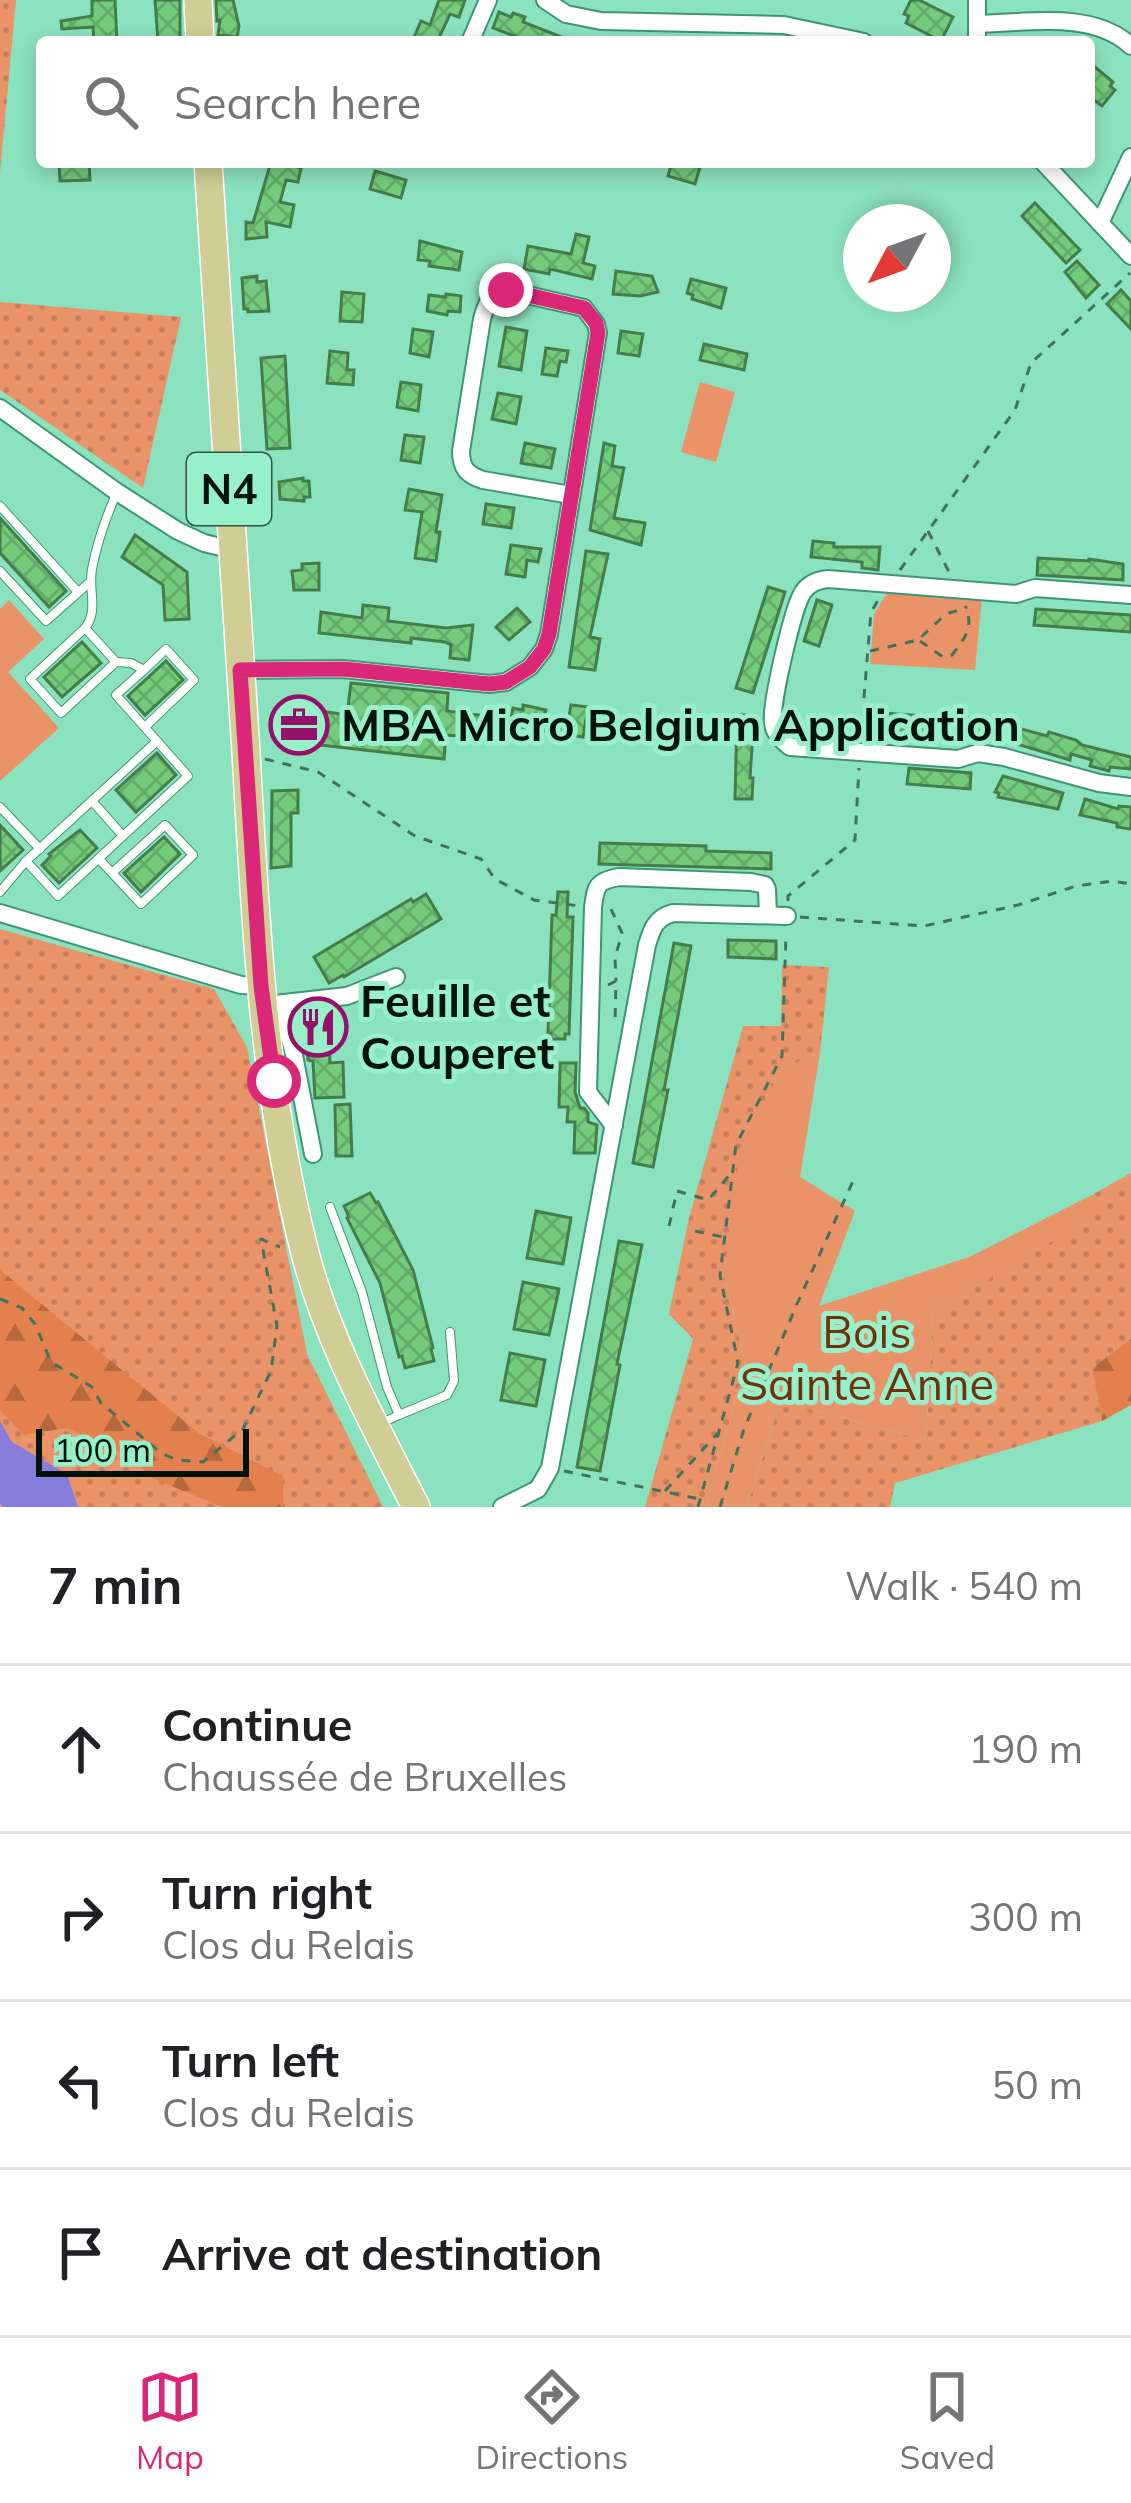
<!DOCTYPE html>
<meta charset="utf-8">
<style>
:root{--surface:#fff;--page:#f6f6f6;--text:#202124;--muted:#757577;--line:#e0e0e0;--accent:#db2777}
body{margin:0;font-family:Mulish,sans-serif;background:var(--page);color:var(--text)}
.compass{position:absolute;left:843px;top:204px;width:108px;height:108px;border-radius:50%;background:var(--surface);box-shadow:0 6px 18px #0003;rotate:229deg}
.scale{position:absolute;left:36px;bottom:30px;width:213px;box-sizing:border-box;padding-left:12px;border:6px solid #00130a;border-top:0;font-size:33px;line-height:42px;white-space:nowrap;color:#00130a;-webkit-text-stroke:9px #98f0cb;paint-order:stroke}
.stop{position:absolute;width:36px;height:36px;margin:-27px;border:9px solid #db2777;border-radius:50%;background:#fff}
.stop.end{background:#db2777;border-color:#fff;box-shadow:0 3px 12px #0008}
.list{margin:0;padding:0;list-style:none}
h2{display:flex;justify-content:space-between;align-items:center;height:156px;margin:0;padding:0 48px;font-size:51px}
h2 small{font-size:39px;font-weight:400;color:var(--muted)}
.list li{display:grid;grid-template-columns:78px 1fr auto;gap:36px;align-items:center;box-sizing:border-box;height:168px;padding:0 48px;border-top:3px solid var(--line)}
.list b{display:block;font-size:45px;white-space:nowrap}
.list p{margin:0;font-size:39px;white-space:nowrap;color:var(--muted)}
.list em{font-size:39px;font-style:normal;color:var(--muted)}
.icon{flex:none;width:66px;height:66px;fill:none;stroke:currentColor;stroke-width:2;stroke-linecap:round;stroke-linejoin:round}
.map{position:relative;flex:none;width:1131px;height:1507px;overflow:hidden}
.search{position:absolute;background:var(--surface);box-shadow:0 6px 18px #0003;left:36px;right:36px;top:36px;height:132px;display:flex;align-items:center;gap:30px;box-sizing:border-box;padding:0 42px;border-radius:12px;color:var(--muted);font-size:45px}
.sheet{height:828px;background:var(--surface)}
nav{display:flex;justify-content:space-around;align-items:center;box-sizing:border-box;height:168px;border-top:3px solid var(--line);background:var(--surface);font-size:33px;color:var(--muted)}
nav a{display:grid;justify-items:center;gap:6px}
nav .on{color:var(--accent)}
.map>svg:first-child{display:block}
</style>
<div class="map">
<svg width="1131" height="1507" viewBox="0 0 1131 1507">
<defs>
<pattern id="grass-dots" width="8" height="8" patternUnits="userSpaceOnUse" patternTransform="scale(3)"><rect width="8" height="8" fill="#ea9369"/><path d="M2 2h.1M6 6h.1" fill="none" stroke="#c77e5a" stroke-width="1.8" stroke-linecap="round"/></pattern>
<pattern id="forest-firs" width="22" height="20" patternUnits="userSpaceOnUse" patternTransform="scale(3)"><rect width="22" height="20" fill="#e4804e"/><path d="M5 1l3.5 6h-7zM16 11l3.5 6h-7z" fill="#b6683f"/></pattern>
<pattern id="building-cross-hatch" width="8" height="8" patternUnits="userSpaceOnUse" patternTransform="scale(3)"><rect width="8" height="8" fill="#75cb7c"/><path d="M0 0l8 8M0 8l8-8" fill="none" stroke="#63ad6a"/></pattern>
</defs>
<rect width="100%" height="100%" fill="#8be2be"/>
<g fill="url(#grass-dots)">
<polygon points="0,0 16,0 0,173"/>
<polygon points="0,302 181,317 143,488 0,390"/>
<polygon points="0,929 214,989 247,1047 307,1354 383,1507 0,1507"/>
<polygon points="782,965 829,967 820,1053 782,1069 724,1275 746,1366 705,1507 645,1507 693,1339 669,1314 689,1218 743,1026 781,1026"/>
<polygon points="1131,1173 1131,1339 1092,1368 1102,1421 895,1483 890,1507 747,1507 780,1401 926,1440 933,1311 1099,1213 1090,1196"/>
</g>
<g fill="url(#forest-firs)">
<polygon points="0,1270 200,1434 283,1476 283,1507 222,1507 152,1478 134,1459 67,1428 24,1435 0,1410"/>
<polygon points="1131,1339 1131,1405 1102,1421 1092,1368"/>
</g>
<g fill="#ea9369">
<polygon points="700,382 735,392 716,462 681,452"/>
<polygon points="889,590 982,597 975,670 870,664 874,614"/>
<polygon points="9,600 44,639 8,672 59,728 0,781 0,609"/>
<polygon points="820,1053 800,1177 855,1211 819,1306 969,1257 1090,1196 1100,1213 933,1311 926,1440 780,1401 747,1507 705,1507 746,1366 724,1275 741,1146 782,1069"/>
</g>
<polygon fill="#867ddc" points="0,1421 12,1442 67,1474 78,1507 3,1507 0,1503"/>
<g fill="url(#building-cross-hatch)" stroke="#457d4a" stroke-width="3">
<polygon points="92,0 115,0 117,42 94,42 93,27 62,29 61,21 92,16"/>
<polygon points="155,0 180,0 180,42 158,42"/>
<polygon points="216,0 233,0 239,26 237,37 218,35 220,20 217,21"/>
<polygon points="439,0 465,0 459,17 450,14 437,42 412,42 421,21 430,25"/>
<polygon points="911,0 919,0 953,17 941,41 906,23 909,16 904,14"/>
<polygon points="499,12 511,17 513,13 525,17 523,22 574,42 530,42 493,28"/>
<polygon points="1089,62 1113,82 1110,86 1115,90 1102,106 1089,96"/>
<polygon points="59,162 89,162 90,180 60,181"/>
<polygon points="271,162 290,162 289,165 301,168 298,182 286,180 280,202 294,205 290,227 266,222 267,237 246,239 246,222 253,223"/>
<polygon points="672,162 684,162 700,167 695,184 668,176"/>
<polygon points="375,171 406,180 401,198 370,189"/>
<polygon points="1035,203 1080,250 1066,263 1022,216"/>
<polygon points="576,234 589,237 583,263 595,266 592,279 550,269 549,274 524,269 528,246 571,254"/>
<polygon points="420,241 462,252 459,270 429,266 430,261 418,260"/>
<polygon points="1077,261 1099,285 1086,298 1065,272"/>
<polygon points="616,271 652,276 658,292 640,296 613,294"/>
<polygon points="257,276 257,282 266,281 269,311 248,312 248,309 244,309 242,278"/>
<polygon points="691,279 726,288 721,308 692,299 693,295 687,293"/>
<polygon points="1121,290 1131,301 1131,329 1107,304"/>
<polygon points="342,292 364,294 362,322 340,321"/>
<polygon points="446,294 461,296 460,312 448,311 447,315 427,311 429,295 445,297"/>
<polygon points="506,327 527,331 521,370 499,366"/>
<polygon points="413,329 433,332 429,357 410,353"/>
<polygon points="621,331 643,334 639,356 618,353"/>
<polygon points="704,344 747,354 744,370 700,360"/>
<polygon points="546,348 568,351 566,362 560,361 557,376 542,374"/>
<polygon points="330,351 348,353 347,370 354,370 353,385 327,383"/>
<polygon points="285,356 290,448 267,449 261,358"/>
<polygon points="401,382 421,385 418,411 397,407"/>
<polygon points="498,393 521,397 516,424 492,419"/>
<polygon points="405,435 424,437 420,463 401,460"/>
<polygon points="525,443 555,449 551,468 521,463"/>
<polygon points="604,443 615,446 612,466 624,468 614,518 645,523 641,545 590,530"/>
<polygon points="303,478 303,481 309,481 310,497 304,497 304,501 280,499 279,482"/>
<polygon points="409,489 442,495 436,532 440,532 436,561 415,558 422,512 405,510"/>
<polygon points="486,504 514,508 511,528 483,524"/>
<polygon points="0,518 66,591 49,607 0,553"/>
<polygon points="135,535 187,572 189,619 165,620 163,585 122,557"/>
<polygon points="813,541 834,543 834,547 880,547 878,570 862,568 862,562 811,557"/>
<polygon points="511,545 541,549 538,562 527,560 525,577 506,574"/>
<polygon points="586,551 608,554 590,637 600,639 595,670 569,667"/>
<polygon points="1038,558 1089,561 1089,559 1123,564 1123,580 1037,575"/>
<polygon points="319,563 319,590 294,590 292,571 302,570 302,564"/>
<polygon points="768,587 785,592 753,693 736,688"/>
<polygon points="817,600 832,605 819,646 804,641"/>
<polygon points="363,605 389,608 388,621 446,628 473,625 469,660 450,658 451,645 445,642 411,638 411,643 319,633 321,612 362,618"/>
<polygon points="517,608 530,622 509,640 496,627"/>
<polygon points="1036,609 1131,615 1131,632 1034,625"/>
<polygon points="82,642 101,663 62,697 44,677"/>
<polygon points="166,661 183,680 145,715 128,696"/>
<polygon points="351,683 448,693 447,711 486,716 484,738 446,735 444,759 284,741 288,706 347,715"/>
<polygon points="523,705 546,710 544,719 568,722 571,705 588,707 583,737 509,725 513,708 523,710"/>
<polygon points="883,713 937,717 937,722 958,723 958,717 988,719 995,722 994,735 986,734 986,740 882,733"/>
<polygon points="737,715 754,715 750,778 753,778 752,799 735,799"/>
<polygon points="1014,727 1047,736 1049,732 1076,740 1082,745 1131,757 1131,769 1110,767 1109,771 1090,766 1092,760 1071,754 1070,760 1010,742"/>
<polygon points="157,753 176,775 136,812 116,790"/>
<polygon points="909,768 971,773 970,789 907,784"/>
<polygon points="1003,776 1063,793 1058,809 998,797 999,793 995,792"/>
<polygon points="298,790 298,813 291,813 291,866 271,868 272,791"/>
<polygon points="1085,799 1118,809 1119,806 1131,807 1131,829 1117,827 1117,823 1080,815"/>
<polygon points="0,825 23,850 0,871"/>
<polygon points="80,830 97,848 59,883 42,865 51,856 49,854"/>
<polygon points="164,837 180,854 141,892 124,873"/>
<polygon points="600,843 706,846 706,851 771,853 771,869 599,864"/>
<polygon points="558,892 568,892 567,917 573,917 569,1034 565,1034 565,1039 551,1039 551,1033 548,1033 552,915 556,915"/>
<polygon points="426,894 441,919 344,977 343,975 329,983 314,957 411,899 413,902"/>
<polygon points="728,940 776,941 776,959 728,957"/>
<polygon points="674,943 691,946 664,1090 668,1090 653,1167 633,1163"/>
<polygon points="328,1016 330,1063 343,1062 344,1097 315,1098 313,1061 308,1060 306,1017"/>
<polygon points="560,1063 576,1063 575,1092 580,1108 584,1108 588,1113 588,1122 597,1125 595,1153 574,1153 575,1122 567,1122 568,1107 559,1107"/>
<polygon points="350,1104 352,1156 336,1156 335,1105"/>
<polygon points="370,1193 376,1203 378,1202 413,1270 433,1348 431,1349 434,1361 405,1368 402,1356 399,1357 380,1283 347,1218 349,1217 344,1206"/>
<polygon points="536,1211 571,1218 563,1264 527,1258"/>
<polygon points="619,1241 642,1245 617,1364 620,1365 600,1471 577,1467"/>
<polygon points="523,1282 559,1289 549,1335 514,1329"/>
<polygon points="510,1353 545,1360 536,1406 501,1400"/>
</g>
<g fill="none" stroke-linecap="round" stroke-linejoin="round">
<g stroke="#3d9675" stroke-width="10">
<g id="lane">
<path d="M117,492C106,517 97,542 92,569C88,590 99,610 85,628L116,662L131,663L144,670L166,649L194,680L146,726"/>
<polyline points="0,506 78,592"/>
<polyline points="0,571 46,621 90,582"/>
<polyline points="85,628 30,679 61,713 116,662"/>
<polyline points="93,802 123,836"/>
<polyline points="0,807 40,849"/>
<polyline points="99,859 141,904 193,855 165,825 112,873"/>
<polyline points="26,861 58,896 188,776 116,695 144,670"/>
<polyline points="0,892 26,861 156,742"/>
<polyline points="330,1207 362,1292 387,1387 399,1415 382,1423"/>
<polyline points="399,1415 447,1395 454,1381 450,1332"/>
</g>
</g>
<g stroke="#3d9675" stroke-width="20">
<g id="street">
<polyline points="545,0 566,14 601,21 784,25 864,42"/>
<path d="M977,24C1027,23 1092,10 1131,46"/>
<polyline points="470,42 488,0"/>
<polyline points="977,42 977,0"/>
<polyline points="1043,162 1131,256"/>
<polyline points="1100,223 1131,157"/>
<polyline points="0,408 117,492 178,531 204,543 233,550"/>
<path d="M1131,595L1035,588L1016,594L828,579C818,580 809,583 803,592C793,607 770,706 773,724C775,735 782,740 790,747L958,759L978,753L1004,757L1099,783L1131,787"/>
<path d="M240,670L343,669L489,684L506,682L530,667L544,649L549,634L598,333L596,324L584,308L506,290C490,294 486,304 482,319L461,451C461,468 467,475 483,480L571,495"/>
<polyline points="0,913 241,985 261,986"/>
<polyline points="275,1004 347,996 396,977"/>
<polyline points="281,1004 293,1050 313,1154"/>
<path d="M614,1126L588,1092L593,907C596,886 596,881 619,877L751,882L765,885L767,889L768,915"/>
<path d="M502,1507L538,1489L550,1468L647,945C652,929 655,918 673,913L787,916"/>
</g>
</g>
<g stroke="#fff" stroke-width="30">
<g id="primary">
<polyline points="198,0 200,42"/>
<path d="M208,162C222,359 235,556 246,752C255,918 263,1087 304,1249C327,1340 374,1424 416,1507"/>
</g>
</g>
<g stroke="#40725d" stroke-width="3" stroke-dasharray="9 9" stroke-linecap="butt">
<polyline points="928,531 951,576"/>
<polyline points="900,570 1015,410 1031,363 1130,273"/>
<path d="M920,641L943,657L952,655C964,639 974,628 966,608"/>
<polyline points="870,651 918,640 946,614 966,608 965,606"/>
<polyline points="861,734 871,612 880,597"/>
<polyline points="265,759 318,772 415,836 481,859 495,879 534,900 580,906"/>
<polyline points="788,901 788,896 855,840 859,768"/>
<polyline points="611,909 622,933 615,958 616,981"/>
<polyline points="800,917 924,926 1018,905 1076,886 1112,881 1131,884"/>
<polyline points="608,985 616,981 615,1022"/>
<polyline points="669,1226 677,1191 708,1200 732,1172"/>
<polyline points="695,1231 723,1237"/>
<polyline points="0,1299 22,1308 35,1324 51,1362 92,1387 101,1403 161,1453 177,1460 203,1462 243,1429 271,1371 277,1326 261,1239 280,1247"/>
<polyline points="564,1471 700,1499"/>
<polyline points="665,1491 718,1433"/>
<polyline points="698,1507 738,1363 720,1275 736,1145 782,1056 786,934"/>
<polyline points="720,1507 744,1429 797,1304 854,1179"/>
</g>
<use href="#lane" stroke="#fff" stroke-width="8"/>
<use href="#street" stroke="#fff" stroke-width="16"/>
<use href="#primary" stroke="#d0cd95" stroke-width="27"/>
</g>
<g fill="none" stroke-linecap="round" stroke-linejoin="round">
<polyline stroke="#db2777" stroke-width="15" points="274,1081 261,986 240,670 344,669 489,684 506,682 530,667 544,649 549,634 598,333 596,323 584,308 506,290"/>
</g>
<defs>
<g id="office-ring" transform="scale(3)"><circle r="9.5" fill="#98f0cb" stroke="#94116a" stroke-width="1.5"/><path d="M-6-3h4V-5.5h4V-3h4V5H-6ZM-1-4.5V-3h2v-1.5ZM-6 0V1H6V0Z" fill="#94116a"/></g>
<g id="restaurant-ring" transform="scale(3)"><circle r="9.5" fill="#98f0cb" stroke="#94116a" stroke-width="1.5"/><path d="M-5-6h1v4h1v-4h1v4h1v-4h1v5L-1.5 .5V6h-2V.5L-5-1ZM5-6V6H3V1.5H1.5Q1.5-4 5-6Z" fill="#94116a"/></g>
</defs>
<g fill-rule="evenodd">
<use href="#office-ring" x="299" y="725"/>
<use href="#restaurant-ring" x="318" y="1027"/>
</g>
<g text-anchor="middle" stroke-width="10" stroke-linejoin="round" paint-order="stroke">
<rect fill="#98f0cb" stroke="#2e5544" stroke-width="3" x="187" y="453" width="84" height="72" rx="9"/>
<g font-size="42" font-weight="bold" fill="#00130a">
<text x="229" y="504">N4</text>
</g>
<g font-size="45" font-weight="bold" fill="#00130a" stroke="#98f0cb" text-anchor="start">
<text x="341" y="741">MBA Micro Belgium Application</text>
<text x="360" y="1017">Feuille et<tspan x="360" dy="52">Couperet</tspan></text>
</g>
<g font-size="45" fill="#71310c" stroke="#98f0cb">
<text x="867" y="1348">Bois<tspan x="867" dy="52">Sainte Anne</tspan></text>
</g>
</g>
</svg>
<svg class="compass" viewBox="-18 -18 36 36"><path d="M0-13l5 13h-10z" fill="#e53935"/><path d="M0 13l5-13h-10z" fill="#757577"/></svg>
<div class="scale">100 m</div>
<div class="stop" style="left:274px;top:1081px"></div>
<div class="stop end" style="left:506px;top:290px"></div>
<div class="search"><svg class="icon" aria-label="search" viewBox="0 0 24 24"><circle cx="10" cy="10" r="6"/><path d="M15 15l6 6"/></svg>Search here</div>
</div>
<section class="sheet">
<h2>7 min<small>Walk · 540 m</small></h2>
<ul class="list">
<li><svg class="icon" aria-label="ahead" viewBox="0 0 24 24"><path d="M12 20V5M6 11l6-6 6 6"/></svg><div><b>Continue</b><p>Chaussée de Bruxelles</p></div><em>190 m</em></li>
<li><svg class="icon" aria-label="right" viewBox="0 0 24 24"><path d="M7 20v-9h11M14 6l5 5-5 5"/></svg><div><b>Turn right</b><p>Clos du Relais</p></div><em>300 m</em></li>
<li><svg class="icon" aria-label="left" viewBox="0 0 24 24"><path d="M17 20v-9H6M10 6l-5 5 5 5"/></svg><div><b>Turn left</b><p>Clos du Relais</p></div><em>50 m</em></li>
<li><svg class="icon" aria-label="arrive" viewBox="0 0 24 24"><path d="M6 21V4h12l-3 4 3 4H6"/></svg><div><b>Arrive at destination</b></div></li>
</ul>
</section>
<nav>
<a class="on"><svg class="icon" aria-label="map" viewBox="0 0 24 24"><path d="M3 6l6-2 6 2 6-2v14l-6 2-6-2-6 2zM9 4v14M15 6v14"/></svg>Map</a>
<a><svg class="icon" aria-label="directions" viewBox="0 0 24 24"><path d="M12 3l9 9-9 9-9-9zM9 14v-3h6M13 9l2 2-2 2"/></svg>Directions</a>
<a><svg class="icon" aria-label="saved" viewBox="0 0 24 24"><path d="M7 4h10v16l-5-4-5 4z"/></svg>Saved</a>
</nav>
